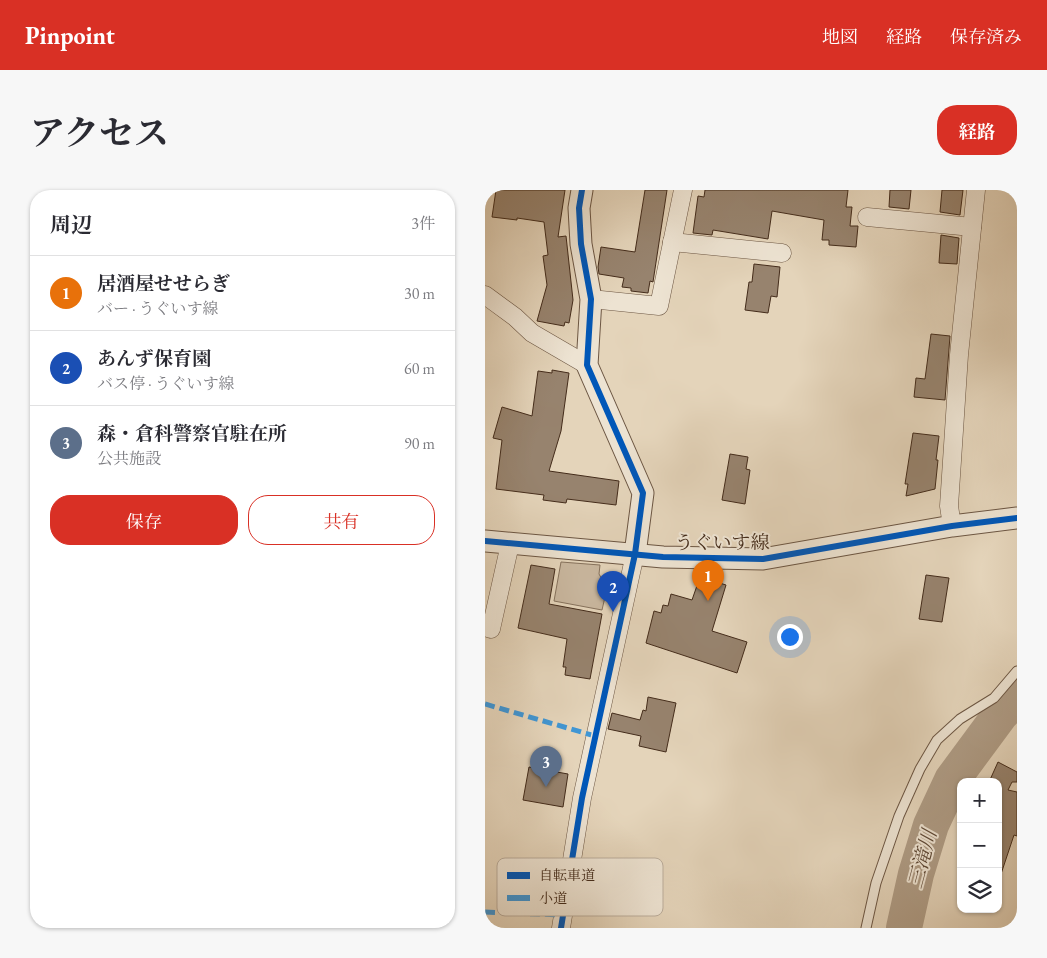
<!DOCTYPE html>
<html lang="ja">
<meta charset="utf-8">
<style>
:root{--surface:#fff;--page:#f7f7f7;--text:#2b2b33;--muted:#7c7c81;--line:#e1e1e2;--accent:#d93025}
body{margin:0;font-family:"EB Garamond","Noto Serif JP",serif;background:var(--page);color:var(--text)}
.controls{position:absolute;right:15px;bottom:15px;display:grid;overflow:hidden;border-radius:10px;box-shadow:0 1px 4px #0004}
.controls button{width:45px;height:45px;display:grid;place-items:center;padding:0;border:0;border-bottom:1px solid var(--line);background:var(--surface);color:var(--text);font:25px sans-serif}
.you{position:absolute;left:304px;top:446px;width:18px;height:18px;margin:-12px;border:4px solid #fff;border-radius:50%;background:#1a73e8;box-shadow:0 0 0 8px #1a73e833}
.badge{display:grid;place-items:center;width:32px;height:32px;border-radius:50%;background:var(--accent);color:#fff;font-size:16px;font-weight:700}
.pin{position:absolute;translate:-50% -41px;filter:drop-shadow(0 1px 2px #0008)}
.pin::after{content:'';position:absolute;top:26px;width:18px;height:15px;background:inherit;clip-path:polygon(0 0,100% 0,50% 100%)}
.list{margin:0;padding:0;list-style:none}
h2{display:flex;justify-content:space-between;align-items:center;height:65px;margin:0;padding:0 20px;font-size:21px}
h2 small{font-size:16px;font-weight:400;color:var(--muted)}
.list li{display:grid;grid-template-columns:32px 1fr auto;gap:15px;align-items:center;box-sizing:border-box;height:75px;padding:0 20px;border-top:1px solid var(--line)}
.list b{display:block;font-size:19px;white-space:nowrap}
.list p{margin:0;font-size:16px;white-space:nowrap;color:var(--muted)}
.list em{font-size:16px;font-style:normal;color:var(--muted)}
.actions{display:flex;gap:10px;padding:15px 20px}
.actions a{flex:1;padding:11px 0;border:1px solid var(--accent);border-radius:20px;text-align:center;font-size:18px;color:var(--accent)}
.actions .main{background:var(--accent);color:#fff}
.icon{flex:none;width:28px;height:28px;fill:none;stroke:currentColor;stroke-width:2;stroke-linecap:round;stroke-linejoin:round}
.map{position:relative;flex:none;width:532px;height:738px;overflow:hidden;border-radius:20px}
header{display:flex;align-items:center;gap:30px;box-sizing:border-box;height:70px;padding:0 25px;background:var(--accent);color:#fff}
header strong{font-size:24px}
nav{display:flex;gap:28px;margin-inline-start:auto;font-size:18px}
.intro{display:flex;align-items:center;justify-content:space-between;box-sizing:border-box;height:120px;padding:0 30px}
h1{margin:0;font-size:35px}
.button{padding:12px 22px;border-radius:20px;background:var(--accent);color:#fff;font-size:18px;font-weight:700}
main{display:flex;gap:30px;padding:0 30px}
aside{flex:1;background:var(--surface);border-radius:20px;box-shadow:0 1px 4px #0004}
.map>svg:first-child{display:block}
</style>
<header>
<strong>Pinpoint</strong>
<nav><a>地図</a><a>経路</a><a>保存済み</a></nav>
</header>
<div class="intro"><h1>アクセス</h1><a class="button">経路</a></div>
<main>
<aside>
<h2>周辺<small>3件</small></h2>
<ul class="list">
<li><span class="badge" style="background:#e8710a">1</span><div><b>居酒屋せせらぎ</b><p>バー · うぐいす線</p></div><em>30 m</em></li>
<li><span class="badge" style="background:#1a4fb4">2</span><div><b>あんず保育園</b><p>バス停 · うぐいす線</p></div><em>60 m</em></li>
<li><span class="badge" style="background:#5c6f8a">3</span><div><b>森・倉科警察官駐在所</b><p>公共施設</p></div><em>90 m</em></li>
</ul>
<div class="actions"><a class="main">保存</a><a>共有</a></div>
</aside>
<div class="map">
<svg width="532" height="738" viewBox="0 0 532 738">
<rect width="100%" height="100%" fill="#e4d4ba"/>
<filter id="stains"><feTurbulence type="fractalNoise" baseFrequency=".004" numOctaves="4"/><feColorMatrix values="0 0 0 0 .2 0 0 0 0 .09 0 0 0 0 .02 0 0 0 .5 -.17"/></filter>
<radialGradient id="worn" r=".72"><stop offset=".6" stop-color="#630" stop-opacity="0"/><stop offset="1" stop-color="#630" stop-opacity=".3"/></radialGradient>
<polygon fill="#c9b79f" stroke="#86725d" points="76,372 115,375 114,384 122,398 117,420 69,411"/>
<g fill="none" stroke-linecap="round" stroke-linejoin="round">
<polyline stroke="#ae9b84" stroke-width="36" points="419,738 431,684 446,635 467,590 515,525 532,507"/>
</g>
<g fill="#97836e" stroke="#442c1b">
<polygon points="11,0 80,0 73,47 81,46 88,110 84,133 80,132 79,136 52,131 62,95 58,66 63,65 59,32 32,28 32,30 7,27"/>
<polygon points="160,0 182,0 168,92 165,91 163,103 146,101 146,98 137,97 139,88 114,84 113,77 116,57 150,62"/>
<polygon points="220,0 363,0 361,17 367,17 365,36 373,36 371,57 344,55 344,50 337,50 339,30 287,21 283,49 228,40 227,45 208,43 213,6 219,7"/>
<polygon points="405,0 426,0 424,19 404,17"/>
<polygon points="457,0 478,0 475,25 455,22"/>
<polygon points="456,45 474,48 472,74 454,73"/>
<polygon points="269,74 295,77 292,107 286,106 283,123 260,120 264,92 267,92"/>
<polygon points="446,144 465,146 460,210 429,207 431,188 440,189"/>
<polygon points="67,180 84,183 76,241 64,281 134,291 131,315 82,309 81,313 58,310 59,305 11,299 17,250 8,248 17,217 47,226 53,181 67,183"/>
<polygon points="428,243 454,246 451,270 453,270 450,299 421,306 423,294 420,294"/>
<polygon points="245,264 263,267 261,279 265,280 260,314 237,310"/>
<polygon points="46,375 70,379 64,414 117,424 105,489 80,485 81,477 78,477 82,449 33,438"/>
<polygon points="441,385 464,388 457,432 434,429"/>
<polygon points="215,387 241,395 227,441 262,452 252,483 161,453 169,421 176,423 178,415 183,416 186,404 207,410"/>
<polygon points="163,507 191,513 181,562 154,556 156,546 123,539 127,523 155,530 158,520 161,521"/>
<polygon points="513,572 532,582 532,592 527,592 523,600 532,602 532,646 529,645 516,684 513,683 513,592 504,592"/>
<polygon points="44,577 83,584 78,617 38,610"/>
</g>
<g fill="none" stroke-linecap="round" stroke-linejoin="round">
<g stroke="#6c5643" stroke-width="11">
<polyline id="service" points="381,738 391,693 414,626 435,579 452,550 475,529 509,508 532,481"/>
</g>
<g stroke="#6c5643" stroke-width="19">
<g id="minor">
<polyline points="382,27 487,37"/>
<polyline points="187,52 297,63"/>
<polyline points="0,105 30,127 47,143 102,175"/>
<polyline points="106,109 174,116 198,0"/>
<polyline points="467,336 464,316 474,165 491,0"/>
<polyline points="0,437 6,439 25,354"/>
<polyline points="76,738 97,608 150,364"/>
</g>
</g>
<g stroke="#6c5643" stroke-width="23">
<g id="tertiary">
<polyline points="97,0 94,18 96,54 106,109 102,175 158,303 150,364"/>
<polyline points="0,351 178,367 278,369 467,336 532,328"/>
</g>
</g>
<use href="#service" stroke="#ede3d2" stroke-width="9"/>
<use href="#minor" stroke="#ede3d2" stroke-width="18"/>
<use href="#tertiary" stroke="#ede3d2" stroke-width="21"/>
<g stroke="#4096d4" stroke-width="5" stroke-dasharray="10 5" stroke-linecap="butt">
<polyline points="0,514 110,546"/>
<polyline points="0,722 79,725"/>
</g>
<g stroke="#ede3d2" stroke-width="9">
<g id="cycleway">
<polyline points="0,351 178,367 278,369 467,336 532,328"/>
<polyline points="76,738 97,608 150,364 158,303 102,175 106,109 96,54 94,18 97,0"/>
</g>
</g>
<use href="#cycleway" stroke="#0057b8" stroke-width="6"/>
</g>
<g text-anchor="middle" stroke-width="4" stroke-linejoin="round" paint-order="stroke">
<g font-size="19" fill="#442c1b" stroke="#ede3d2">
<text x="237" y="359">うぐいす線</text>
</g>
<g font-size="20" font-style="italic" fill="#5e4835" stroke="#ede3d2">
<text transform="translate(437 669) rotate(-75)" y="7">三滝川</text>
</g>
</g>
<rect x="12" y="668" width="166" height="58" rx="8" fill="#ede3d2" stroke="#baac9b" stroke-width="1"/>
<rect x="22" y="682" width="23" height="7" fill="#0057b8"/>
<rect x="22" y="705" width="23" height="6" fill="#4096d4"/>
<g font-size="14" fill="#442c1b">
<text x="54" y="690">自転車道</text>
<text x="54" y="713">小道</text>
</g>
<rect width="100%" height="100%" filter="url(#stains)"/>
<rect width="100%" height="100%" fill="url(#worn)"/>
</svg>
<div class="controls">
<button>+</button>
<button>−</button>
<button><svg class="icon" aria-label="layers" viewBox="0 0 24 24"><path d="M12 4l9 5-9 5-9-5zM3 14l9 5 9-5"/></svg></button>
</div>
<div class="you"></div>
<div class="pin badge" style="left:223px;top:411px;background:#e8710a">1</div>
<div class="pin badge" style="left:128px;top:422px;background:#1a4fb4">2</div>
<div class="pin badge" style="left:61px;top:597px;background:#5c6f8a">3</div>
</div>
</main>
